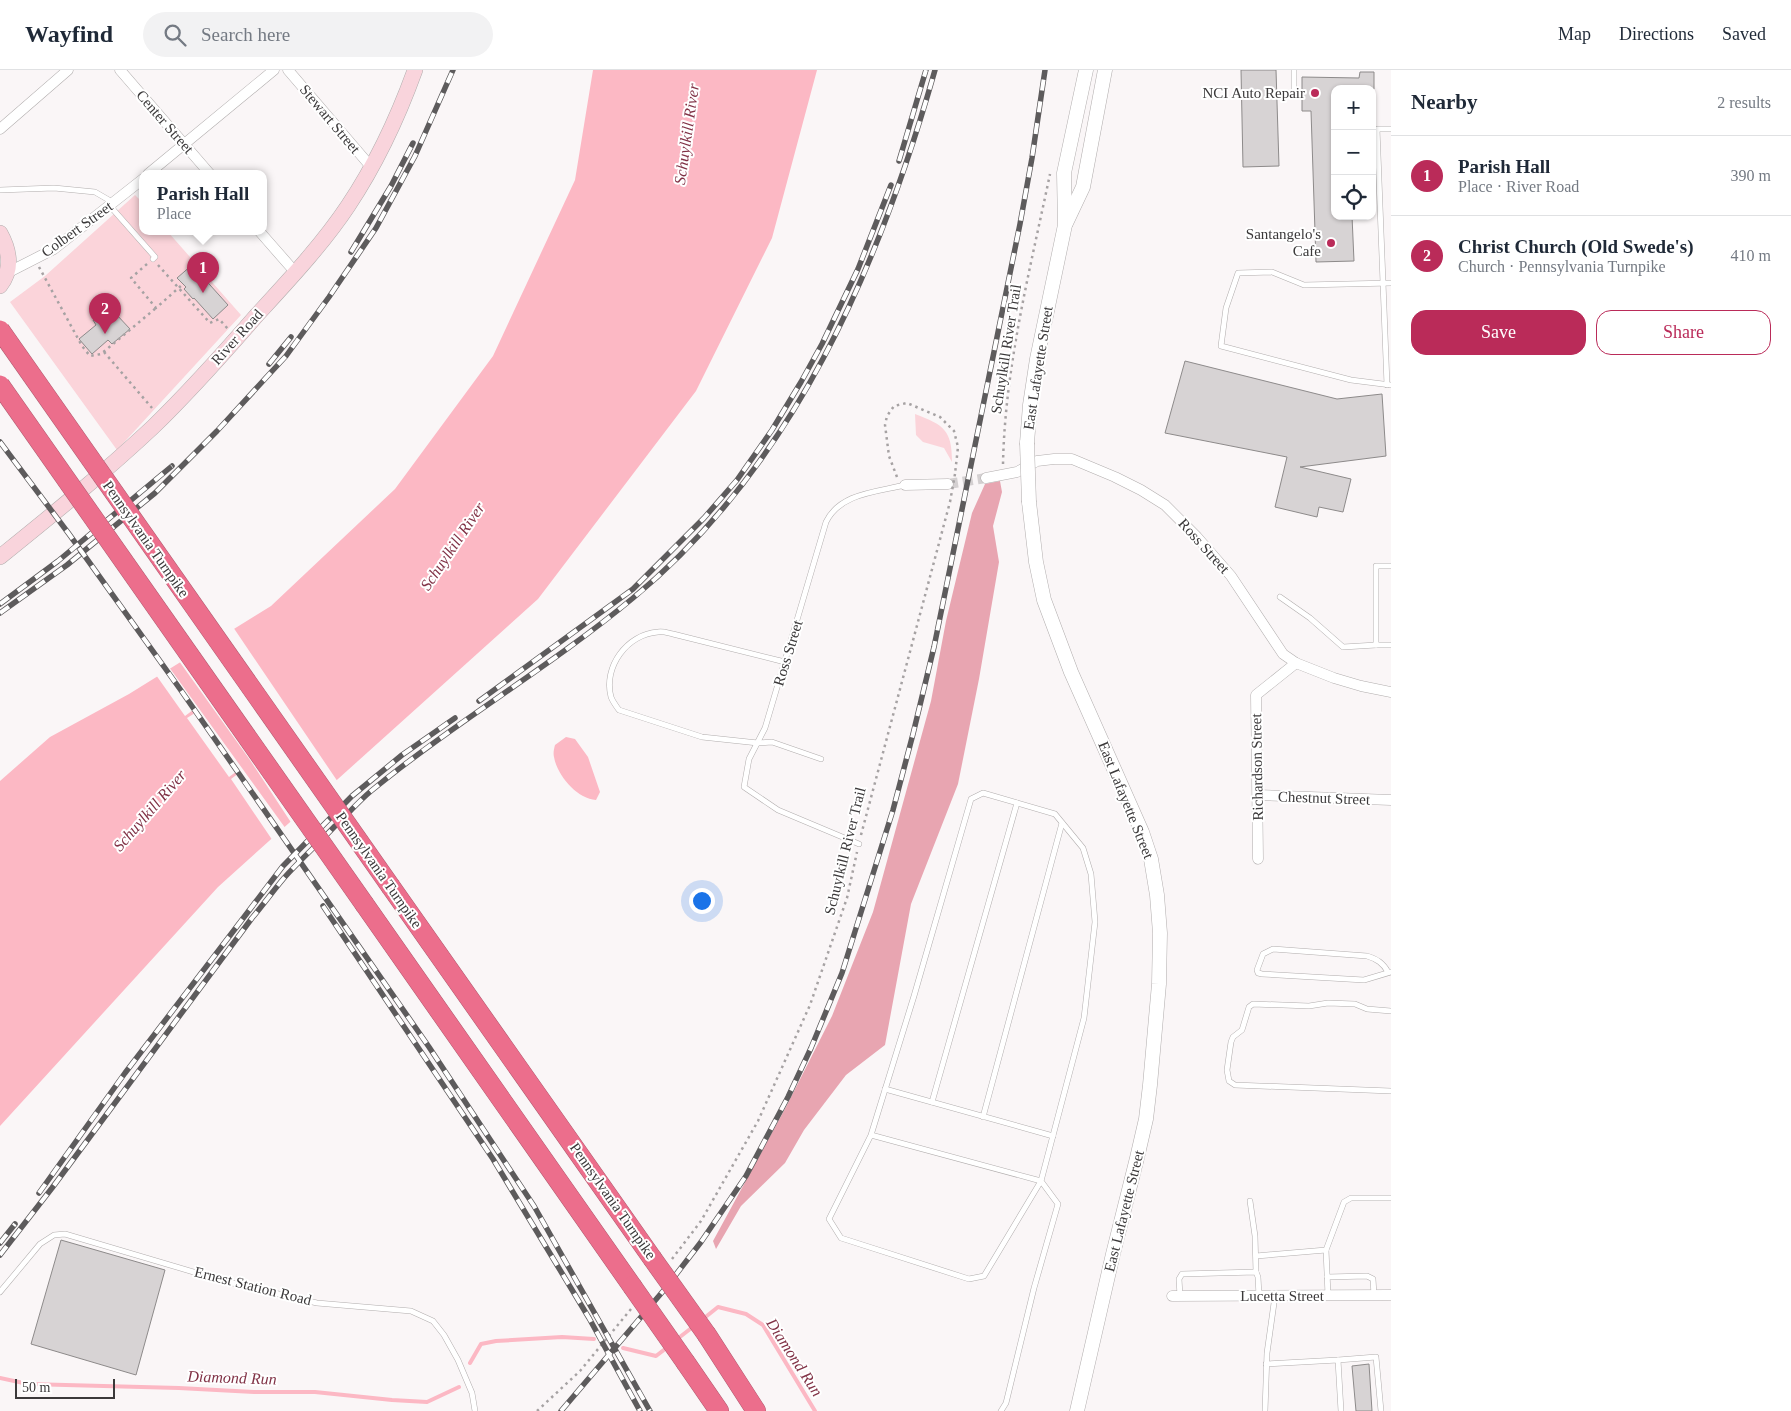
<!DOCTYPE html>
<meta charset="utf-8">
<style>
:root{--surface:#fff;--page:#f2f2f3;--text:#1f2937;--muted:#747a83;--line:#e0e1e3;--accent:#ba2b59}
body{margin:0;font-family:"Times New Roman",serif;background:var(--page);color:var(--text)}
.controls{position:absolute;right:15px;top:15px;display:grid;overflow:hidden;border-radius:10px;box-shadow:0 1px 4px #0004}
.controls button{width:45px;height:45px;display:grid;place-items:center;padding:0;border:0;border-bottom:1px solid var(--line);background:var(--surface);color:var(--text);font:25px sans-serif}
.scale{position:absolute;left:15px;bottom:12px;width:100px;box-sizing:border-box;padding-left:5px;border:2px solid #3b393a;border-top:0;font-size:14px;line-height:18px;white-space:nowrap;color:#3b393a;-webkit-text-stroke:4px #fff;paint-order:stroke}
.you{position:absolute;left:701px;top:830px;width:18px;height:18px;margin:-12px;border:4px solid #fff;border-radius:50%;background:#1a73e8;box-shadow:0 0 0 8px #1a73e833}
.badge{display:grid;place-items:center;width:32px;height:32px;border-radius:50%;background:var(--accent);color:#fff;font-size:16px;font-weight:700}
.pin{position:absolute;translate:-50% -41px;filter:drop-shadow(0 1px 2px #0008)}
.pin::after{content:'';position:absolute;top:26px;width:18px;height:15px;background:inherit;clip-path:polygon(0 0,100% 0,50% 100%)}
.popup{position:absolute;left:139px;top:100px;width:128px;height:65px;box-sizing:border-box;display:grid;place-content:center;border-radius:10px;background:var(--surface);filter:drop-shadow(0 1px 4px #0005);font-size:16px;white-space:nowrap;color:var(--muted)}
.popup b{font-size:19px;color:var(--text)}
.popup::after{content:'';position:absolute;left:50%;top:100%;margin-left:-10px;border:10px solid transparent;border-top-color:var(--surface)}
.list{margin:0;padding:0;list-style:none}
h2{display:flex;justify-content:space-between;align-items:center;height:65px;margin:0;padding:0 20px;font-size:21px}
h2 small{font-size:16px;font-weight:400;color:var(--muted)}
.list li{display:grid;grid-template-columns:32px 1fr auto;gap:15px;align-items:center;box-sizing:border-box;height:80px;padding:0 20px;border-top:1px solid var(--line)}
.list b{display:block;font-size:19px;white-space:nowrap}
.list p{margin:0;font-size:16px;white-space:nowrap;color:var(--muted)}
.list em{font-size:16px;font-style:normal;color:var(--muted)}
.actions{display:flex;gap:10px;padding:15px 20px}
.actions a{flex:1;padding:11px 0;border:1px solid var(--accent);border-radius:15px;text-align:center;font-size:18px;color:var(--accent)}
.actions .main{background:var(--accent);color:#fff}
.icon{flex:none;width:28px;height:28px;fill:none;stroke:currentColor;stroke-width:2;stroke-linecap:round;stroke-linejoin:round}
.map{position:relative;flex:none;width:1391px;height:1341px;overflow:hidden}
header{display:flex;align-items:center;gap:30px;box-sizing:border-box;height:70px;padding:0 25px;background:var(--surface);border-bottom:1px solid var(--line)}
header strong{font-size:24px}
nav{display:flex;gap:28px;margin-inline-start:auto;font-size:18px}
.search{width:350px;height:45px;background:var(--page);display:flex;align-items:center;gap:12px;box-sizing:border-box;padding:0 18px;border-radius:28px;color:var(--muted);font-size:19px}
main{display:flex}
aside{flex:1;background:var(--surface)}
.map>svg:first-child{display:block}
</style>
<header>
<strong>Wayfind</strong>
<div class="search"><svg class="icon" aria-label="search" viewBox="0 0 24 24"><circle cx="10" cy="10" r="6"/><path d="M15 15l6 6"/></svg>Search here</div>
<nav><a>Map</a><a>Directions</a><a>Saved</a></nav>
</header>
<main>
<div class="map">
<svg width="1391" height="1341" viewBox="0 0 1391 1341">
<rect width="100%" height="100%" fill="#faf6f7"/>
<g fill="#fbd4da">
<polygon points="135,125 143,133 143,162 168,162 241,245 117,380 10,232 45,206"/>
<path d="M915,344C944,355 952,360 952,392L944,378L923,372L916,365Z"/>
</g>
<polygon fill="#e8a5b1" points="1000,411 1002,422 993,456 999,492 979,609 958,714 911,834 885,975 846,1005 804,1060 785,1093 741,1136 716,1179 713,1171 786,1037 832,946 873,842 931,631 946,551 972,443 985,414"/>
<g fill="#fcb8c4">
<polygon points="593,0 817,0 772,168 696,321 538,529 218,817 0,1056 0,711 50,667 129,624 271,536 395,419 493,286 575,110"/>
<path d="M566,667L575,669L588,687L600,722L596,730C577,729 557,705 554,687C553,683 554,679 555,675Z"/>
</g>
<g fill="#faf6f7">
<polygon points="233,557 338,712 292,754 250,690 179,591"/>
<polygon points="169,597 286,759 273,771 231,709 239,703 237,701 229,707 187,648 195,643 193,640 185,646 156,605"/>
</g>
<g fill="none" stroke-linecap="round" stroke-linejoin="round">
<g stroke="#fcb8c4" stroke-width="4">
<polyline points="703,1249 718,1237 746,1244 763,1255 815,1341"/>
<polyline points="676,1270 694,1256"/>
<polyline points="623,1278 656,1286 669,1276"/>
<polyline points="470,1293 481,1274 496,1271 562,1267 594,1269"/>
<polyline points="0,1308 28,1314 179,1318 254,1322 315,1322 392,1330 427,1332 459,1317"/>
</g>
</g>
<g fill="#d7d3d4" stroke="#8d8a8a">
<polygon points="1241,0 1276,0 1279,96 1243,97"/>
<polygon points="1360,2 1374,2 1374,19 1335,19 1335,146 1352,146 1354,191 1316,192 1311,41 1302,41 1302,7 1359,8"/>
<polygon points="192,195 228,235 213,249 194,228 193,229 184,219 186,217 177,208"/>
<polygon points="104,242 110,249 116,244 130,259 112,274 108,270 92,284 79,269 96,255 93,250"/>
<polygon points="1185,291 1337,329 1382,324 1386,386 1300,397 1351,409 1343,442 1319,437 1317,447 1275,437 1287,387 1165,363"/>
<polygon points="61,1170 165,1200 136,1305 31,1274"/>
<polygon points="1369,1294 1372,1341 1356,1341 1352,1296"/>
</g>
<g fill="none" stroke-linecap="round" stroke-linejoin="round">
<polyline stroke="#d4d0d1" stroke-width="10" stroke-dasharray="10 5" stroke-linecap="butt" points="948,414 986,408"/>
<g stroke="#b1adad" stroke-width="6">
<g id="service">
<polyline points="1294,22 1294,0"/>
<polyline points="0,120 54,118 95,122 114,133"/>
<polyline points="110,136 155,187 153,189"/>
<polyline points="1391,213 1304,215 1272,202 1238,203 1226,238 1221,276 1351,310 1391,315"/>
<polyline points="1387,315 1377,59 1391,59"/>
<polyline points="1391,496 1376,496 1376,575 1391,575"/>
<polyline points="1280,527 1310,548 1343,577 1376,575"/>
<path d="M785,592L673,564C668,563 663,561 658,562C627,564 603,597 611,627C613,632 616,636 619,640L702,667L758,673L772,672L821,689"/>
<path d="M859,774L778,740L744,717L749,689L765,658L826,452C840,423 877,422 905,415"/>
<path d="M1388,902C1383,893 1377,889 1367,886L1273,879L1263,884L1257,900L1258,903L1262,904L1364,910L1391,902"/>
<polyline points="1391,941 1367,939 1355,934 1328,933 1309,936 1253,934 1249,937 1242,960 1233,967 1231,972 1227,1000 1229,1011 1235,1015 1391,1021"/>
<polyline points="885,1019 1053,1066"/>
<polyline points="932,1032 1017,733"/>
<polyline points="983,1047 1062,753"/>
<polyline points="871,1065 914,926 971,729 983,723 1055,744 1083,778 1091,804 1095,852 1084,948 1041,1111 984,1206 969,1209 841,1168 829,1149 871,1065 1041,1111 1058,1134 1034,1218 1006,1333 1001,1341"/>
<polyline points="1250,1131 1255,1166 1256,1202"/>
<polyline points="1326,1180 1328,1225"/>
<polyline points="1256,1186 1326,1180 1344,1132 1351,1128 1391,1128"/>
<polyline points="1327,1207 1367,1206 1373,1209 1374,1225"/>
<polyline points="0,1222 40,1174 54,1165 65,1164 224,1211 317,1233 411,1241 433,1251 444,1265 458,1290 472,1323 475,1341"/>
<polyline points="1180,1226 1179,1209 1182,1204 1256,1202 1258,1207 1259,1226"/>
<polyline points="1338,1290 1376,1287 1381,1341"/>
<polyline points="1266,1294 1338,1290 1341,1341"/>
<polyline points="1265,1341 1267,1283 1275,1226"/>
</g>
</g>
<g stroke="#b1adad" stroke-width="11">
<g id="minor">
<polyline points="120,0 210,104"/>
<polyline points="288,0 372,98"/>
<polyline points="0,59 68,0"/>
<polyline points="148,104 274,0"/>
<polyline points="260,162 295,202"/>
<polyline points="7,203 54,179 143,109"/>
<polyline points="986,408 1017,402 1037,391 1054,389 1072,389 1115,407 1141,420 1165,435 1197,467 1231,506 1283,584 1296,593 1334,608 1361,616 1391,622"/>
<polyline points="905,415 948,414"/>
<polyline points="1258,725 1391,730"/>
<polyline points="1258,789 1256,625 1296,593"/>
<polyline points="1172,1226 1391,1225"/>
</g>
</g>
<g stroke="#b1adad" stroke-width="15">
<g id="tertiary">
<polyline points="1066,153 1083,117 1105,0"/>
<polyline points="1027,373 1030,335 1037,289 1065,155 1064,103 1086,0"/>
<polyline points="1029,432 1036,492 1044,530 1071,602 1142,762 1151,789 1157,825 1160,863 1159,914 1150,1015 1146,1049 1137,1088 1113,1184 1077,1341"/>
</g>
</g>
<g stroke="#b1adad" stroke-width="16">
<g id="secondary">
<path d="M0,163C10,181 13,199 0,216"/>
<path d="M0,487C52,445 104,403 153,357C189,322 223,284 256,246C288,211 322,175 348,136C376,94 398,47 415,0"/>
</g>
</g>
<g stroke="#ae5b6f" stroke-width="20">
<g id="motorway">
<polyline points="391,817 652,1188"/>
<polyline points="365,835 632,1216"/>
<polyline points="707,1265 756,1341"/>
<polyline points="686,1293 719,1341"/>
</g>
</g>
<g stroke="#a6a2a3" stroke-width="2.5" stroke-dasharray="2.5 4" stroke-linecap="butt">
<polyline points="147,194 131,208 156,238 183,214"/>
<polyline points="158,195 210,253 219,249 228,259"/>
<polyline points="39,197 82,276 90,286 101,284 156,238"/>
<polyline points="104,282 152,338"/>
<path d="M1003,394C1005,296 1030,200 1050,104"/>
<polyline points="897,407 889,386 885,355 887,346 894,336 907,333 940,347 954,361 958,377 955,404"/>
<polyline points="861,765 950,432"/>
<polyline points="672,1189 701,1151 758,1051 810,935 847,828 857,782"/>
<polyline points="537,1341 580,1301 631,1239"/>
</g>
<use href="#service" stroke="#fff" stroke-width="5"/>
<use href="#minor" stroke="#fff" stroke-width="10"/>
<use href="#tertiary" stroke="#fff" stroke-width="14"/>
<use href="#secondary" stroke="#f9d4dc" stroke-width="15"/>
<use href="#motorway" stroke="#ec6e8c" stroke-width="19"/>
<g stroke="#5d5b5c" stroke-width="5.5">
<g id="rail">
<polyline points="899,91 926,0"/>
<polyline points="351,182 391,116 413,73"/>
<polyline points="269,294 291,267"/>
<polyline points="0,372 69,464 180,619 429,977 534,1136 650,1341"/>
<polyline points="0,534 58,491 172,396"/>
<polyline points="0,543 67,495 155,423 217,361 286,286 329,227 376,158 415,86 453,0"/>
<polyline points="479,631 633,519 704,448 737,410 772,360 801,312 822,274 858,199 891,115"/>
<polyline points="323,836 493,1089 589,1248 640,1341"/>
<polyline points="39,1123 125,1003 283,796 352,726 402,685 455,648"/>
<polyline points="0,1173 15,1154"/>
<path d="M0,1185L52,1118L252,848C263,835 273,821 284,808C300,790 318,774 335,756C347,745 358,732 371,721C455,652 550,597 633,528C794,395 879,197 935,0"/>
<polyline points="561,1341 664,1220 701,1172 746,1106 788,1027 811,978 842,903 893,740 913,664 934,577 1020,154 1032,88 1045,0"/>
</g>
</g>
<use href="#rail" stroke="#fff" stroke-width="4" stroke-dasharray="11" stroke-linecap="butt"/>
<g stroke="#b1adad" stroke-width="15" stroke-linecap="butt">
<polyline id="tertiary-bridge" points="1027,373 1029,432"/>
</g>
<g stroke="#ae5b6f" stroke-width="20" stroke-linecap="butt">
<g id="motorway-bridge">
<polyline points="0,260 391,817"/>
<polyline points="0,315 365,835"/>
<polyline points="652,1188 707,1265"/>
<polyline points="632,1216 686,1293"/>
</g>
</g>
<polyline stroke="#a6a2a3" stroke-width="2.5" stroke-dasharray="2.5 4" stroke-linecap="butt" points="950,432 955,404"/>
<use href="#tertiary-bridge" stroke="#fff" stroke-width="14"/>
<use href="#motorway-bridge" stroke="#ec6e8c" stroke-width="19"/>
</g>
<g fill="#ba2b59" stroke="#fff" stroke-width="2">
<circle cx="1315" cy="23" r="5"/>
<circle cx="1331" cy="173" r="5"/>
</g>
<g text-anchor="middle" stroke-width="4" stroke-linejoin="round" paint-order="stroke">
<g font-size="15" fill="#3b393a" stroke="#fff" text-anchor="end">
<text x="1305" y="28">NCI Auto Repair</text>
<text x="1321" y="169">Santangelo's<tspan x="1321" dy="17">Cafe</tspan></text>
</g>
<g font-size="15" fill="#3b393a" stroke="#fff">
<text transform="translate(330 49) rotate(50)" y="5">Stewart Street</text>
<text transform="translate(165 52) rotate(49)" y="5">Center Street</text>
<text transform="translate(77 159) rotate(-36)" y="5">Colbert Street</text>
<text transform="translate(237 267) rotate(-48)" y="5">River Road</text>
<text transform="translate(1006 279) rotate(-81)" y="5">Schuylkill River Trail</text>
<text transform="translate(1038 298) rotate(-81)" y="5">East Lafayette Street</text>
<text transform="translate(146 469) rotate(55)" y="5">Pennsylvania Turnpike</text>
<text transform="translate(1204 476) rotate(48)" y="5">Ross Street</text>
<text transform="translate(788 583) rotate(-73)" y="5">Ross Street</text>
<text transform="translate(1257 697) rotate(-91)" y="5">Richardson Street</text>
<text transform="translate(1324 728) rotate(2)" y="5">Chestnut Street</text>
<text transform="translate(1126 730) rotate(68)" y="5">East Lafayette Street</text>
<text transform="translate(845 781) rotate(-76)" y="5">Schuylkill River Trail</text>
<text transform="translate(379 800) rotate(55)" y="5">Pennsylvania Turnpike</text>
<text transform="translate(613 1131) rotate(55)" y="5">Pennsylvania Turnpike</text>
<text transform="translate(1124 1141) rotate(-76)" y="5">East Lafayette Street</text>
<text transform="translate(253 1216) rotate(14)" y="5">Ernest Station Road</text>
<text x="1282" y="1231">Lucetta Street</text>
</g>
<g font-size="16" font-style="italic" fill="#813246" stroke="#fff">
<text transform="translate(686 64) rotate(-82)" y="6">Schuylkill River</text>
<text transform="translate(452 476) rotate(-56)" y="6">Schuylkill River</text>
<text transform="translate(149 740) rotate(-49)" y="6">Schuylkill River</text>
<text transform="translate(795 1287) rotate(57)" y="6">Diamond Run</text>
<text transform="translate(232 1307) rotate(2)" y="6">Diamond Run</text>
</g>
</g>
</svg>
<div class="controls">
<button>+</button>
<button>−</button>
<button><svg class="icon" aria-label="locate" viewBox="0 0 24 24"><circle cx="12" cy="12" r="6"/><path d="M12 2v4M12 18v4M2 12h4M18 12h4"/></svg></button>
</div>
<div class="scale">50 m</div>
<div class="you"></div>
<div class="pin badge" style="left:203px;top:223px">1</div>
<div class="popup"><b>Parish Hall</b>Place</div>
<div class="pin badge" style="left:105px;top:264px">2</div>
</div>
<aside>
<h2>Nearby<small>2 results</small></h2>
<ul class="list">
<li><span class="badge">1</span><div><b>Parish Hall</b><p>Place · River Road</p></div><em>390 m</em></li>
<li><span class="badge">2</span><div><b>Christ Church (Old Swede's)</b><p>Church · Pennsylvania Turnpike</p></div><em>410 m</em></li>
</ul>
<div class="actions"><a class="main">Save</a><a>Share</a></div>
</aside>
</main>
